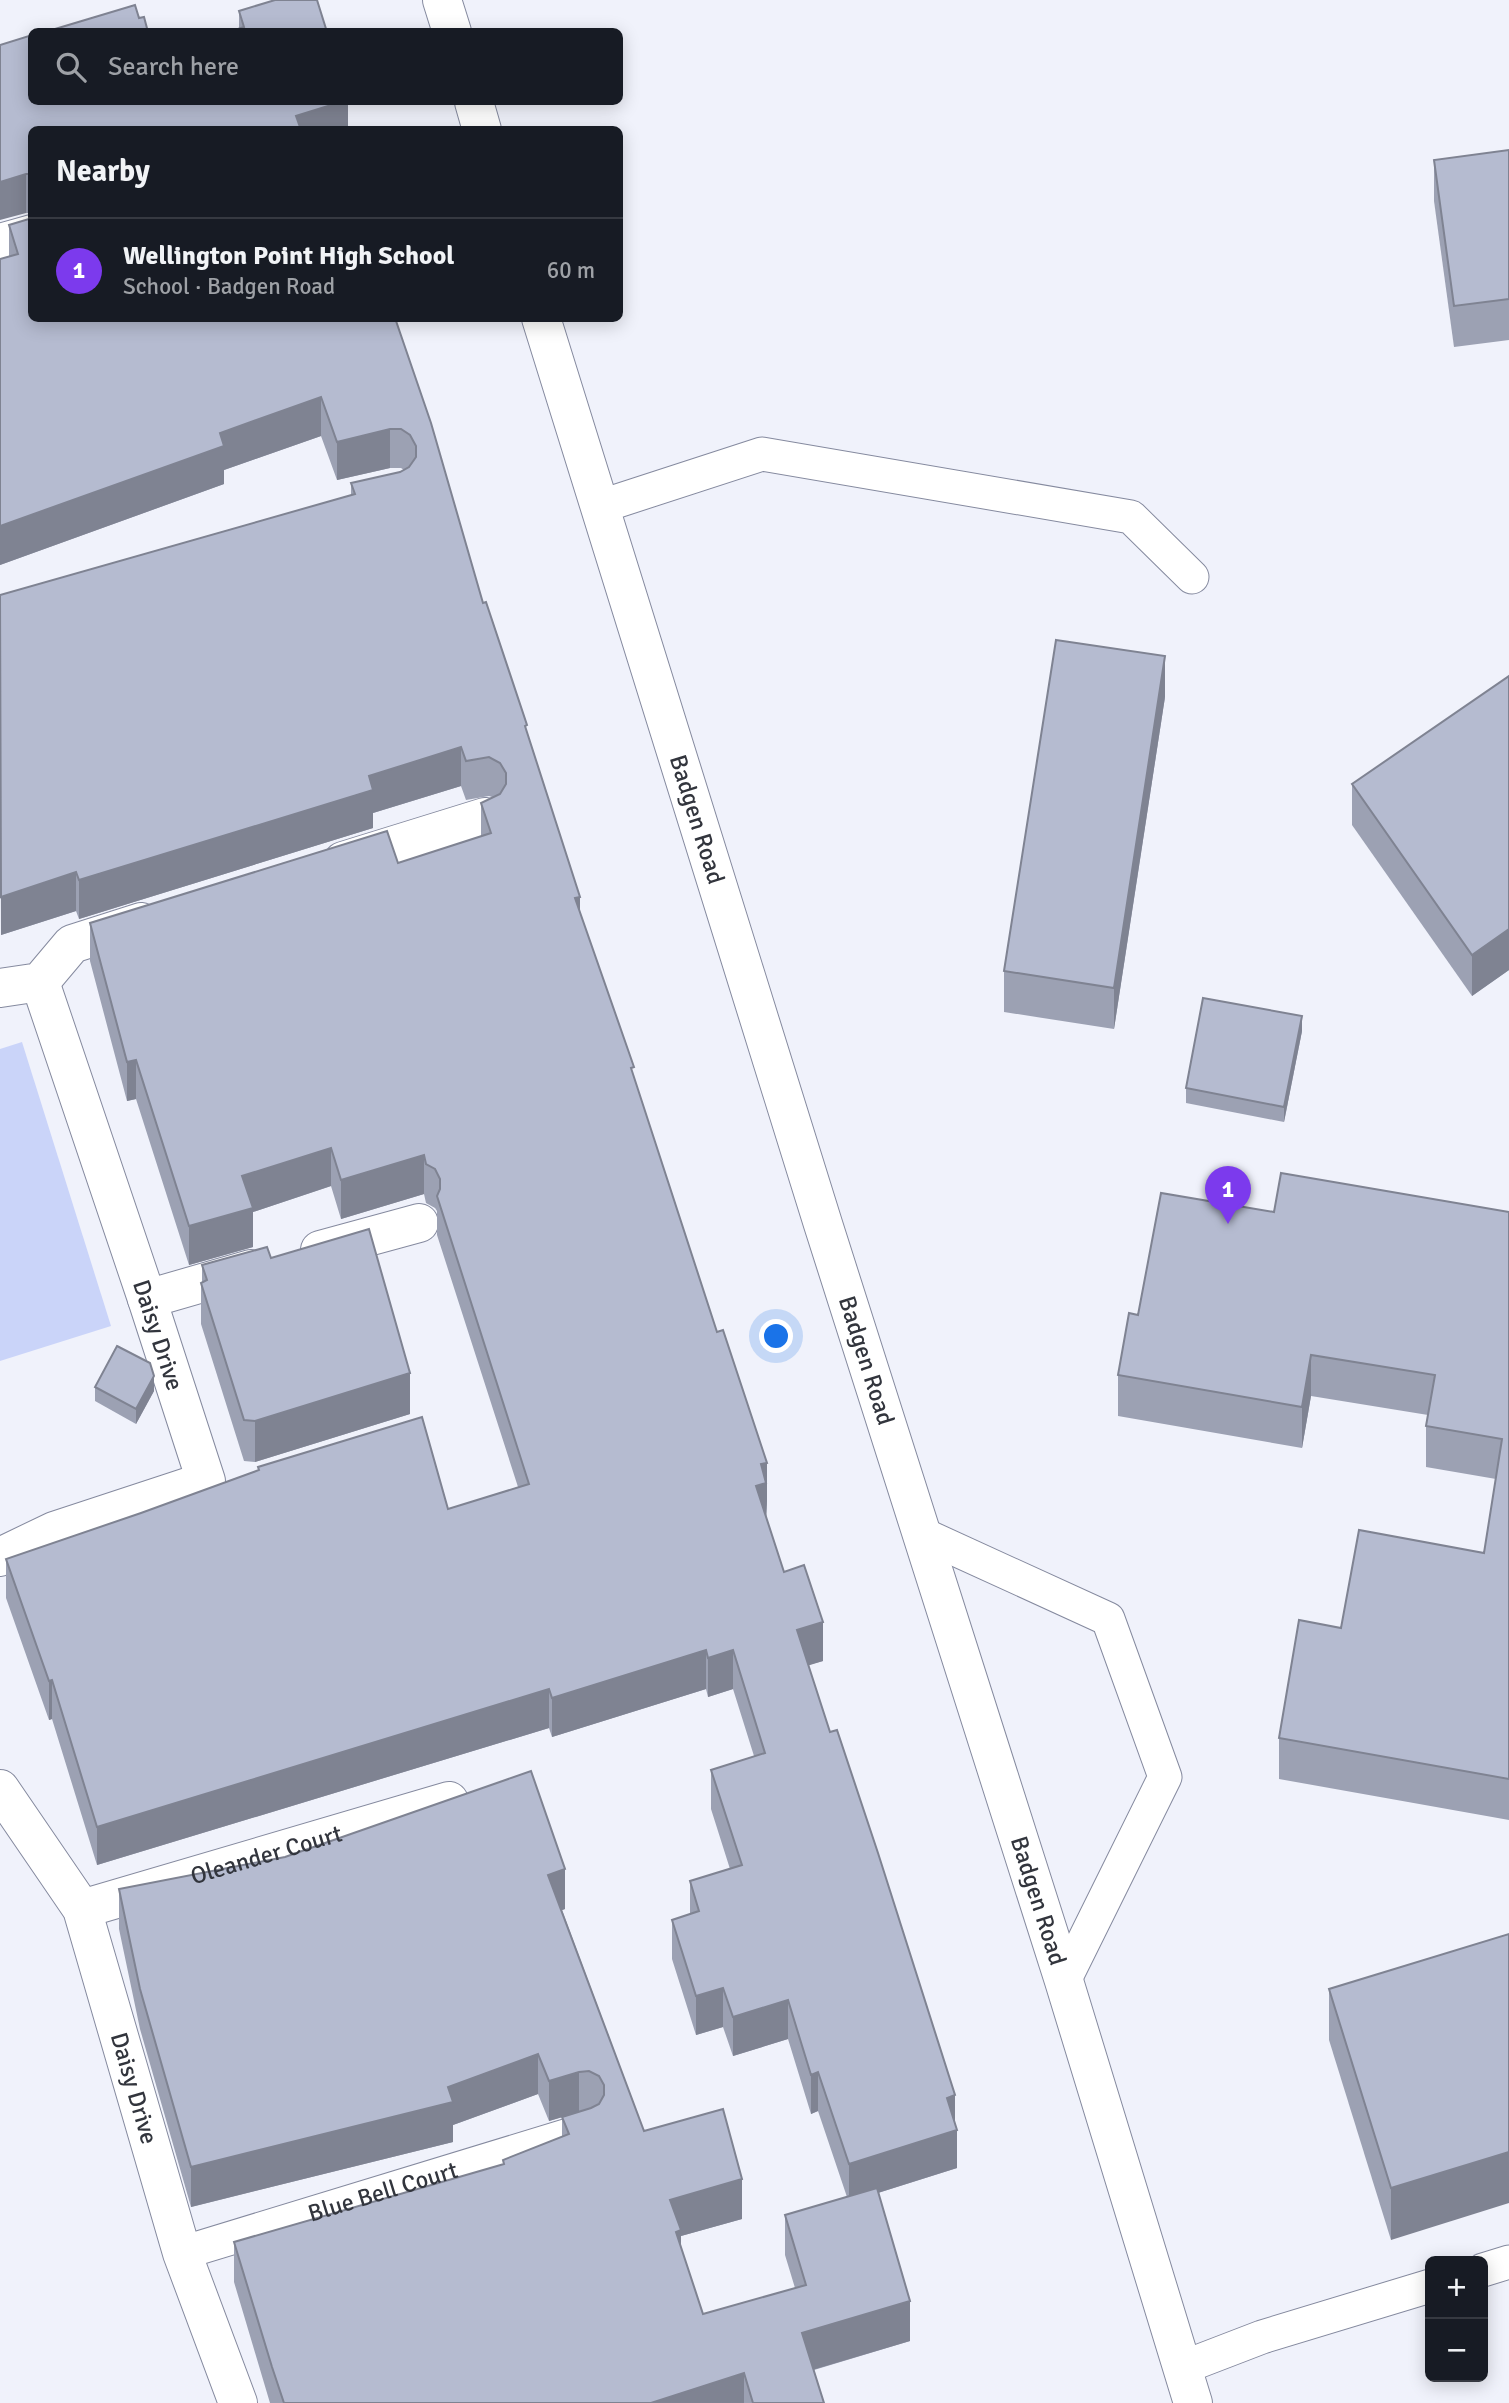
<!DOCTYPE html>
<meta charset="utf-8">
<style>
:root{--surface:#171b24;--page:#20242c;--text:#f1f3f6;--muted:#9ea1a6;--line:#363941;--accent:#7c3aed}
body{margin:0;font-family:Signika,sans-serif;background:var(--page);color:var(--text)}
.controls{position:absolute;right:21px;bottom:21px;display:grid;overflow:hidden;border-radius:10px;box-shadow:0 4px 18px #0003}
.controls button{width:63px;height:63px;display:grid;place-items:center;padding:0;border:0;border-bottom:2px solid var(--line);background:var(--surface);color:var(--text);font:35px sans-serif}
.you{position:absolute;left:777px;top:1337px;width:24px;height:24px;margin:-18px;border:5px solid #fff;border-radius:50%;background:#1a73e8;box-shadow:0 0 0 10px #1a73e833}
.badge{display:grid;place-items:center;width:46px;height:46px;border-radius:50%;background:var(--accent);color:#fff;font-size:23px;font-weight:700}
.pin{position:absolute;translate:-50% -58px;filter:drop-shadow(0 2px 4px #0008)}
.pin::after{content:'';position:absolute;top:37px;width:24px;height:21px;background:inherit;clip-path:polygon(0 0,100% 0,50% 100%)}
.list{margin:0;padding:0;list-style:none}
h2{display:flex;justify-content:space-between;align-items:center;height:91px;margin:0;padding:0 28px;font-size:30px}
h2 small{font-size:23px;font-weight:400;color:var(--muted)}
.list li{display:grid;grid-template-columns:46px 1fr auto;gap:21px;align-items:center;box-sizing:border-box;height:105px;padding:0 28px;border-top:2px solid var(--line)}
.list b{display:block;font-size:26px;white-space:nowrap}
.list p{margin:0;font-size:23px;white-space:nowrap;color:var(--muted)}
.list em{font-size:23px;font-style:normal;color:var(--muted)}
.icon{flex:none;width:38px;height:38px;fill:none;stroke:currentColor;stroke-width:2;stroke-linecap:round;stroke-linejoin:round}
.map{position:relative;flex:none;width:1509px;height:2403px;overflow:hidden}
.search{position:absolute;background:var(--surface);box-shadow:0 4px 18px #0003;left:28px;top:28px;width:595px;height:77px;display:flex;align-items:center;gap:18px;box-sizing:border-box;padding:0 24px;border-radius:10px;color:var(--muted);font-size:26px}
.panel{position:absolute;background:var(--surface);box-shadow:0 4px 18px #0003;left:28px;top:126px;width:595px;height:196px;border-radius:10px}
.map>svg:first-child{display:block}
</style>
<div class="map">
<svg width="1509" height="2403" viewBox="0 0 1509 2403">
<rect width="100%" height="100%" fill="#f0f2fb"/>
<polygon fill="#cad4f9" points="22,1042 111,1326 0,1361 0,1049"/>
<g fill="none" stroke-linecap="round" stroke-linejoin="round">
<g stroke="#858a9f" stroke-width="35">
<g id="service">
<polyline points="599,507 762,454 1131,517 1192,577"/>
<polyline points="922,1534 1108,1619 1165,1777 1064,1981"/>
<path id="s1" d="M182,2253L585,2130"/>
<polyline points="1483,2270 1509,2262"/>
<polyline points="1184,2367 1262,2337 1430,2286"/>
</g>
</g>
<g stroke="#858a9f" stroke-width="40">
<g id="minor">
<polyline points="0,243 32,234"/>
<polyline points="343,861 485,817"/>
<polyline points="0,988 40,982 72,944 141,922"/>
<polyline points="320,1250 419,1223"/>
<polyline points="147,1299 251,1269"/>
<polyline points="0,1557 54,1531 206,1481 147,1299 40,982"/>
<path id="s2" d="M0,1789L82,1909L182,2253L238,2403"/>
<path id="s3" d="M82,1909L449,1801"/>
</g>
</g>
<g stroke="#858a9f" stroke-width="40">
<g id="tertiary">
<polyline points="442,0 452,32"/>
<polyline points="474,102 482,130"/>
<path id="s4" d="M541,318L823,1224L1064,1981L1193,2403"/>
</g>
</g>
<use href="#service" stroke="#fff" stroke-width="33"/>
<use href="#minor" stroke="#fff" stroke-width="38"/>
<use href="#tertiary" stroke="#fff" stroke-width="38"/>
</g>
<g fill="#9ca1b3">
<polygon points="239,11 327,32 239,28"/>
<polygon points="0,45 348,102 348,130 32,130 32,213 26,213"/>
<polygon points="1509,150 1509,340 1454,347 1434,201 1434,160"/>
<polygon points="9,225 395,318 483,603 527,733 580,913 634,1079 767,1501 766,1519 784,1572 823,1661 808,1665 955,2122 957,2168 878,2193 910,2341 814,2370 824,2403 270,2403 234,2282 234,2242 503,2164 503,2160 562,2137 562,2117 580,2112 549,2121 538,2094 453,2125 453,2142 191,2207 140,2029 119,1929 119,1889 565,1909 562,1910 644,2131 742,2219 681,2236 681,2248 703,2314 795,2288 785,2255 785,2215 847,2197 818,2111 811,2114 788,2039 733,2056 723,2027 696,2035 672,1959 672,1920 690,1914 690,1881 730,1869 711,1809 711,1770 754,1756 733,1689 708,1697 706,1689 552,1737 549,1728 97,1865 52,1719 49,1720 6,1598 6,1559 141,1513 258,1470 258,1467 448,1509 518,1487 437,1235 437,1211 435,1208 426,1203 424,1194 341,1219 331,1186 253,1212 253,1247 189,1265 136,1099 127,1101 90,961 90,923 398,863 481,836 481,803 492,797 489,796 466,800 461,786 373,813 373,828 79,919 76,911 1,935 0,595 351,495 351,483 400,472 404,470 401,468 390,468 337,480 321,436 224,470 224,484 0,565 0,259 9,257"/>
<polygon points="1509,676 1509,970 1472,996 1352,825 1352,784"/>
<polygon points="1165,697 1114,1029 1004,1012 1004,971"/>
<polygon points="1302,1031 1284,1122 1186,1103 1186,1088"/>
<polygon points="1274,1212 1509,1212 1509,1820 1279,1779 1279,1738 1341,1628 1484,1553 1496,1479 1426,1467 1426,1426 1428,1415 1311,1396 1302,1448 1118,1416 1118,1375 1138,1315"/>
<polygon points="271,1258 410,1414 255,1462 244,1461 201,1324 201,1283 202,1282 202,1265"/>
<polygon points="95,1387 154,1391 136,1424 95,1401"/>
<polygon points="1509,1934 1391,2240 1329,2040 1329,1989"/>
</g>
<g fill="#7f8392">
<polygon points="341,102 348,102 348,130 296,130 296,116"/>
<polygon points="26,174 26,213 0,220 0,182"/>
<polygon points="321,397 321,436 224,470 224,484 0,565 0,526 220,433"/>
<polygon points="390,429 390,468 337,480 337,442"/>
<polygon points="1165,656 1165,697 1114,1029 1114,988"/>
<polygon points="461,747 461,786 373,813 373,828 79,919 79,880 369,776"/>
<polygon points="76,872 76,911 1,935 1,897"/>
<polygon points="580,897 580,935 575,898"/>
<polygon points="1509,929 1509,970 1472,996 1472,955"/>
<polygon points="1302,1016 1302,1031 1284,1122 1284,1107"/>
<polygon points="136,1060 136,1099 127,1101 127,1062"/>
<polygon points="331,1148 331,1186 253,1212 253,1247 189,1265 189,1226 242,1176"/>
<polygon points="424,1155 424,1194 341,1219 341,1180"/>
<polygon points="1311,1355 1311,1396 1302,1448 1302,1407"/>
<polygon points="410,1373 410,1414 255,1462 255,1421"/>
<polygon points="154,1376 154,1391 136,1424 136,1409"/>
<polygon points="767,1463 767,1501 766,1522 756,1486 761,1464"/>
<polygon points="823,1622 823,1661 797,1669 797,1630"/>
<polygon points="706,1650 706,1689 552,1737 552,1698"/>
<polygon points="733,1650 733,1689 708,1697 708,1658"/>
<polygon points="52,1680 52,1719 49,1720 49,1681"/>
<polygon points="549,1689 549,1728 97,1865 97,1827"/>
<polygon points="565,1869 565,1909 548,1915 548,1875"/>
<polygon points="723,1988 723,2027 696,2035 696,1996"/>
<polygon points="788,2000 788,2039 733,2056 733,2017"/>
<polygon points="538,2054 538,2094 453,2125 453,2142 191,2207 191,2167 448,2087"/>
<polygon points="579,2072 579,2112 549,2121 549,2081"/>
<polygon points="818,2072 818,2111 811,2114 811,2075"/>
<polygon points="955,2095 955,2130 957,2130 957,2168 849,2202 849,2164 947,2098"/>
<polygon points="1509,2152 1509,2203 1391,2240 1391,2188"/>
<polygon points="742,2179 742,2219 681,2236 681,2270 670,2200"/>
<polygon points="910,2301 910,2341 802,2373 802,2333"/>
<polygon points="744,2373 744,2403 651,2403"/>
</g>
<g fill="#b5bbd0" stroke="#7f8392" stroke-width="2">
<polygon points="275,0 317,0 327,32 229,32 244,27 239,11"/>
<polygon points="135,5 139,18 144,17 148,32 45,32"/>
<polygon points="32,35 32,102 341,102 296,116 301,130 32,130 32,174 26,174 0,182 0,45"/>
<polygon points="1509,150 1509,299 1454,306 1434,160"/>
<polygon points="32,218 32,318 395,318 431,423 483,603 486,602 527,725 525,726 580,897 575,898 634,1067 631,1068 717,1332 723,1330 767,1463 761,1464 766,1483 756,1486 784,1572 804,1565 823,1622 797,1630 830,1732 837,1730 878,1853 955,2095 947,2098 957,2130 849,2164 818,2072 811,2075 788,2000 733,2017 723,1988 696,1996 672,1920 699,1911 690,1881 742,1865 711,1770 765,1753 733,1650 708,1658 706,1650 552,1698 549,1689 97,1827 52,1680 49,1681 6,1559 141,1513 259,1470 258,1467 422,1417 448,1509 529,1484 437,1196 440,1189 440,1179 435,1169 426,1164 424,1155 341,1180 331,1148 242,1176 253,1208 189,1226 136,1060 127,1062 90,923 387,831 398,863 491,833 481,803 500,794 506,784 506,773 500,763 489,757 466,761 461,747 369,776 373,790 79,880 76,872 1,897 0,595 355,494 351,483 400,472 409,467 416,457 416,446 410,435 401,429 390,429 337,442 321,397 220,433 224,446 0,526 0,259 18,254 9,225"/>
<polygon points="1056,640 1165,656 1114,988 1004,971"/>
<polygon points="1509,676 1509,929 1472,955 1352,784"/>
<polygon points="1203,998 1302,1016 1284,1107 1186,1088"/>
<polygon points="1281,1173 1509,1212 1509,1779 1279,1738 1299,1620 1341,1628 1359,1530 1484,1553 1502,1439 1426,1426 1435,1375 1311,1355 1302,1407 1118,1375 1129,1313 1138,1315 1161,1193 1274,1212"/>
<polygon points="369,1229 410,1373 255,1421 244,1420 201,1283 207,1280 202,1265 267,1247 271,1258"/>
<polygon points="117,1346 150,1363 154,1376 136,1409 95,1387"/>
<polygon points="531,1771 565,1869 548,1875 644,2131 723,2109 742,2179 670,2200 681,2230 676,2232 703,2314 806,2285 785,2215 877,2188 910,2301 802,2333 824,2403 753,2403 744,2373 651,2403 284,2403 272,2367 234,2242 504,2164 503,2160 569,2134 562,2117 591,2108 599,2104 604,2095 604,2085 599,2076 589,2071 579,2072 549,2081 538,2054 448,2087 453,2102 191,2167 140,1989 119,1889 285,1857"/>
<polygon points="1509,1934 1509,2152 1391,2188 1329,1989"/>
</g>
<g text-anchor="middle" stroke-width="6" stroke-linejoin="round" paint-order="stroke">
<g font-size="24" fill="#32353d" stroke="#fff">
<text dy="8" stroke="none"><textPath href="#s4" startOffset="525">Badgen Road</textPath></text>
<text transform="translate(158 1335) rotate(72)" y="8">Daisy Drive</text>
<text dy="8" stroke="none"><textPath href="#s4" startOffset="1092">Badgen Road</textPath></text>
<text dy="8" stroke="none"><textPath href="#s3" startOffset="192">Oleander Court</textPath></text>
<text dy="8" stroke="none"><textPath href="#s4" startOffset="1659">Badgen Road</textPath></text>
<text dy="8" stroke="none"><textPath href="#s2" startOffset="332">Daisy Drive</textPath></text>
<text dy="8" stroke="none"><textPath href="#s1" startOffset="210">Blue Bell Court</textPath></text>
</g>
</g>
</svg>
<div class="controls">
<button>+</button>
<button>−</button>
</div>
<div class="you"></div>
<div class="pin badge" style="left:1228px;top:1224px">1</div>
<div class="search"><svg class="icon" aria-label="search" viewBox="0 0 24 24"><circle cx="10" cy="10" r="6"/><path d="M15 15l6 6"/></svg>Search here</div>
<section class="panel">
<h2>Nearby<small></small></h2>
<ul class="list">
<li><span class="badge">1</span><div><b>Wellington Point High School</b><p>School · Badgen Road</p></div><em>60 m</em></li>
</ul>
</section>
</div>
